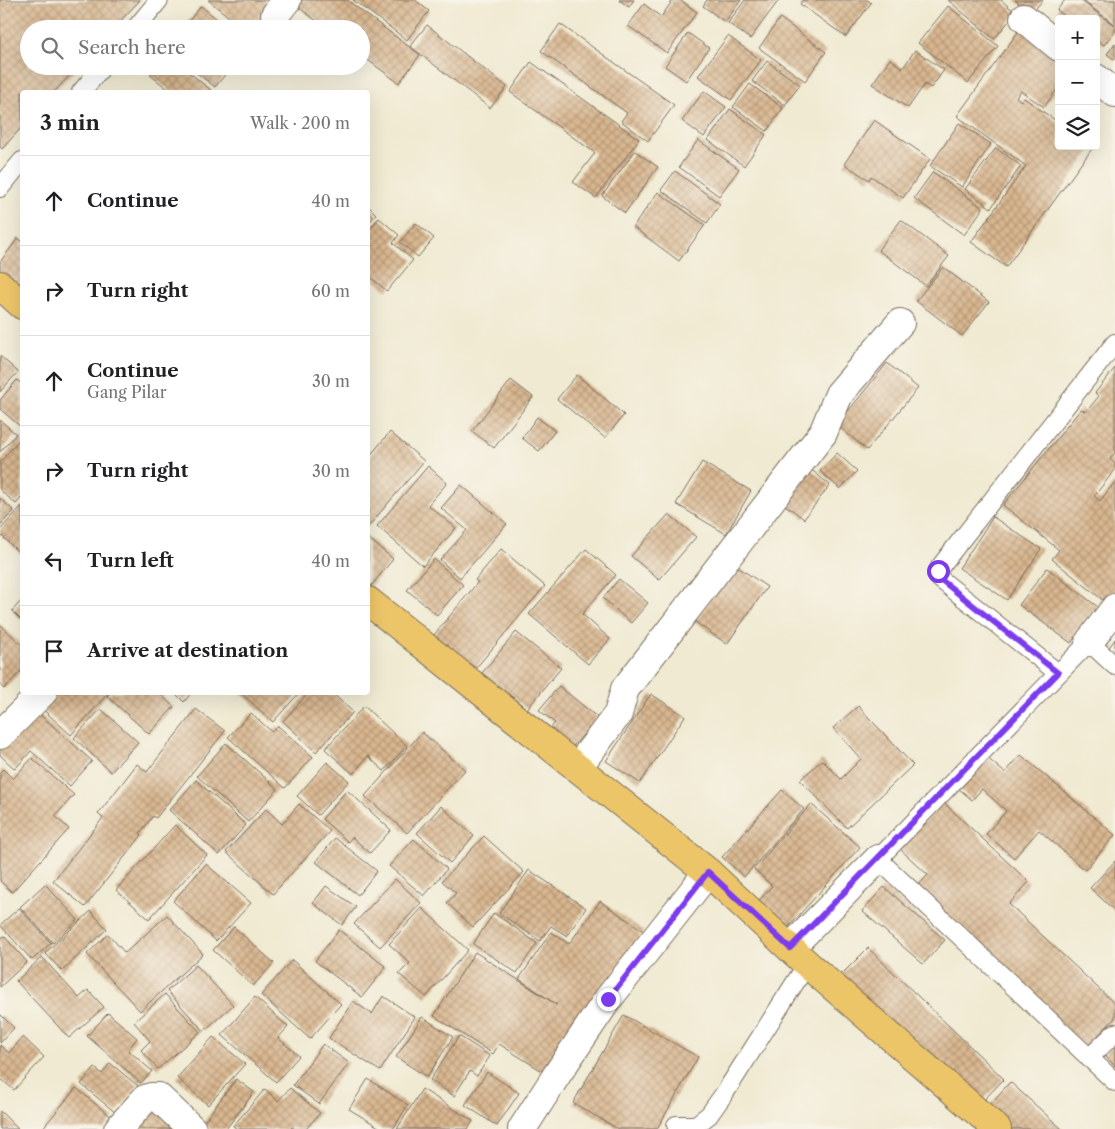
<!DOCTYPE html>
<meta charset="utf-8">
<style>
:root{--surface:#fff;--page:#f6f6f6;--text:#202124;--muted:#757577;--line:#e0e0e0}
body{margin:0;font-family:"Libre Caslon Text",serif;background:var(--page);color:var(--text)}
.controls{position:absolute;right:15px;top:15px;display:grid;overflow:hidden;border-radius:5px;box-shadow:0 5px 20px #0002}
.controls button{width:45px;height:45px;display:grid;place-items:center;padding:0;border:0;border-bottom:1px solid var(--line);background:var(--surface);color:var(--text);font:25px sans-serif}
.stop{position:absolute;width:15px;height:15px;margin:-11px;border:4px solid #7c3aed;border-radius:50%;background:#fff}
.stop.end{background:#7c3aed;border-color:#fff;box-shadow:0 1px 5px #0008}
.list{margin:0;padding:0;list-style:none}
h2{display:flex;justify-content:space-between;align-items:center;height:65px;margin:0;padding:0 20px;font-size:21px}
h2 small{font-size:16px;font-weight:400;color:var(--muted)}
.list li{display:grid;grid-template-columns:32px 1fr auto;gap:15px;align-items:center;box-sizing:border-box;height:90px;padding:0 20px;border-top:1px solid var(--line)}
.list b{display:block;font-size:19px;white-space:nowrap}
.list p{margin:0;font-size:16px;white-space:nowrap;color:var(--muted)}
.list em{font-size:16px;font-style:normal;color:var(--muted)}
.icon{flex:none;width:28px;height:28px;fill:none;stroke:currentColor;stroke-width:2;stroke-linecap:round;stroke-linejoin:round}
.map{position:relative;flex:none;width:1115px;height:1129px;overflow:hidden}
.search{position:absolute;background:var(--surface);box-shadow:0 5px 20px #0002;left:20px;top:20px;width:350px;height:55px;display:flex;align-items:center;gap:12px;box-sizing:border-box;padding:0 18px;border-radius:28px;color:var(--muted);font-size:19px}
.panel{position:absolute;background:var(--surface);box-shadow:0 5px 20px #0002;left:20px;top:90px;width:350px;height:605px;border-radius:5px}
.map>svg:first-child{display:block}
</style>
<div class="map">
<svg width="1115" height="1129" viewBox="0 0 1115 1129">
<defs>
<pattern id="building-cross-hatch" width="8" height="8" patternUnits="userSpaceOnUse" patternTransform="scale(1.25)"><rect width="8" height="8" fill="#d9b790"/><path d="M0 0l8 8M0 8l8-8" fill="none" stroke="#b19575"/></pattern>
</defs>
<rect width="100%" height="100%" fill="#f7f3e8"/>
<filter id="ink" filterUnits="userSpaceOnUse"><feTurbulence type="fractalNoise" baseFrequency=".02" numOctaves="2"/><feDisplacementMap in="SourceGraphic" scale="10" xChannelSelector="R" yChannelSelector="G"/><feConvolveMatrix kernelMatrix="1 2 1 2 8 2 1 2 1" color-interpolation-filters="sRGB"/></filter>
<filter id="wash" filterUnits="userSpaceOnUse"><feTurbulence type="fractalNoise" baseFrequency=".0096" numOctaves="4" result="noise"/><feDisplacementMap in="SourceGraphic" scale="20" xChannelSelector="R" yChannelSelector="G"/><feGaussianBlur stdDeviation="1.12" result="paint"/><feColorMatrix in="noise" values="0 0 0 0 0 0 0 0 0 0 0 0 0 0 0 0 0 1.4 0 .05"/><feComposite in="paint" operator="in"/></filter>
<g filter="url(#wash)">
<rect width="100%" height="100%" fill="#f0ead2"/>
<g id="blocks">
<g fill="url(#building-cross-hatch)">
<polygon points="0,0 140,0 113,29 29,29 29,66 79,66 54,92 22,92 22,127 2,149 0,147"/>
<polygon points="208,0 274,0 251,29 244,29"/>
<polygon points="296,0 347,0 420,55 399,83 361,55 361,29 327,29 293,3"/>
<polygon points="353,0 415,0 429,11 407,40"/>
<polygon points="619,0 634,0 629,7"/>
<polygon points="673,0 680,0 697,12 667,53 628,26 644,4 661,17"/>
<polygon points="707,0 741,0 725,22 703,6"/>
<polygon points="745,0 779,0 750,39 728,23"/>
<polygon points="803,0 868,0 871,3 846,37 800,4"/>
<polygon points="948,0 1001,0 1016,13 994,39"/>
<polygon points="1015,0 1043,0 1031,14"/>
<polygon points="1065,0 1080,0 1115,26 1115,31 1104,45 1096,39 1096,19 1069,19 1057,10"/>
<polygon points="1082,0 1115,0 1115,25"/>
<polygon points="201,6 229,29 186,29 184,27"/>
<polygon points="948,6 998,46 968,83 918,43"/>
<polygon points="780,18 826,52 805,81 759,48"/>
<polygon points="560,24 674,105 648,141 621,121 627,113 541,51"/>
<polygon points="427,25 507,87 490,108 410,46"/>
<polygon points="1023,25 1059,51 1059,87 1044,107 1021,91 1016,97 1021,101 1024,98 1059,123 1059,146 1094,146 1006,267 971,242 1026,166 957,116"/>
<polygon points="688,33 709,48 686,81 665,66"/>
<polygon points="728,36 761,60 731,100 698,76"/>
<polygon points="1115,43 1115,60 1107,54"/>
<polygon points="915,50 944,70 931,88 925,84 908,108 872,84 890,59 903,68"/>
<polygon points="767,61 800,85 785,105 752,81"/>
<polygon points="531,62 639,139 596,198 573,182 595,153 510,92"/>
<polygon points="157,66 181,66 212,91 211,92 172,92 150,75"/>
<polygon points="188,66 224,66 229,70 215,87"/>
<polygon points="750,84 783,108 767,131 733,107"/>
<polygon points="704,91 726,107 704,137 682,121"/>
<polygon points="730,109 766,135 744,166 708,140"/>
<polygon points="874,120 930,159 903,198 871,176 869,180 844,164"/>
<polygon points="959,123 991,144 962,187 930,166"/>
<polygon points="698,140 739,169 719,196 679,167"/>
<polygon points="996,148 1021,166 991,208 965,189"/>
<polygon points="635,151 658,167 625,213 602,196"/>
<polygon points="675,171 720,204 707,223 661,190"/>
<polygon points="933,172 983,208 964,235 914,198"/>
<polygon points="658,192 705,225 679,261 633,227"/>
<polygon points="368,206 376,214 368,224"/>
<polygon points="379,218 399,235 393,243 413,260 387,291 368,275 368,231"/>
<polygon points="901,220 949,256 926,286 878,250"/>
<polygon points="416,223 434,238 418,257 400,242"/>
<polygon points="18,238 22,241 22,288 0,275 0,262"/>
<polygon points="943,267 989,302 962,336 916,301"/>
<polygon points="0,356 18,372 0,392"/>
<polygon points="887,363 918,388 867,450 837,425"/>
<polygon points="1115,368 1115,453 1110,459 1115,464 1115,470 1094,496 1100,501 1115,482 1115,597 1109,605 1052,559 1059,550 1003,505 1081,409 1086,412 1099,396 1095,393"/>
<polygon points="577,375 624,415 605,438 557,399"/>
<polygon points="17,380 22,384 22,428 0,409 0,400"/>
<polygon points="511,380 533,397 494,448 472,431"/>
<polygon points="537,417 555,431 539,451 522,438"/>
<polygon points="0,420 16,434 0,452"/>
<polygon points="390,432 424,461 368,527 368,458"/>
<polygon points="22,436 22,497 16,504 0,490 0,462"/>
<polygon points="837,453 857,471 840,489 820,471"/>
<polygon points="702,462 751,491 726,534 676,504"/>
<polygon points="428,466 447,483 428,505 456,528 423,566 377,526"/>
<polygon points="808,467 830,485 804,519 780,501"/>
<polygon points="461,485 507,524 460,578 440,560 467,530 441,508"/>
<polygon points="0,498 14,511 0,525"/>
<polygon points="22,506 22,556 0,534 0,530"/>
<polygon points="669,514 696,537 659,580 631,556"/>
<polygon points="993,517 1041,549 1007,600 959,568"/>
<polygon points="368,538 393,559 368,590"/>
<polygon points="501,549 545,586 470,675 429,641 478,582 475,580"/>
<polygon points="586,549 616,575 582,614 610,639 588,664 529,614"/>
<polygon points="434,559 463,585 437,615 407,590"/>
<polygon points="735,565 767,587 727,644 695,622"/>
<polygon points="1047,568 1098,607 1071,643 1019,605"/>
<polygon points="619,579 648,603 631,623 603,598"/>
<polygon points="22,600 22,621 12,611"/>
<polygon points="0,624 22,645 22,670 4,689 0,685"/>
<polygon points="516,632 561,668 527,709 482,673"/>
<polygon points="1115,639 1115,654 1108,649"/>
<polygon points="559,686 598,718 568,752 546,733 555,723 539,710"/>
<polygon points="49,692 109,692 71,735 38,705"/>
<polygon points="111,692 158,692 174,707 149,734 107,696"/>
<polygon points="174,692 192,692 184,702"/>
<polygon points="240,692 300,692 273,722"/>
<polygon points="309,692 331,692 353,712 316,752 283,721"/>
<polygon points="651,694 685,716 640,783 606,761"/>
<polygon points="364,706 407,746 384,771 368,756 353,774 325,749"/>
<polygon points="858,706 913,765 847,828 800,780 822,760 841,779 861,759 833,728"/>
<polygon points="34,709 92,761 70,786 31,751 15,769 0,755 0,747"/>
<polygon points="101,709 138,742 111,772 74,738"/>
<polygon points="196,709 225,731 156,818 153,816 140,833 142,835 85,907 53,881 103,818 98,814 137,764 147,772"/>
<polygon points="251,713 272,732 278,726 313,757 285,788 228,737"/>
<polygon points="422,732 465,770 407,833 365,796"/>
<polygon points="226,743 278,789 248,822 197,776"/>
<polygon points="1021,755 1115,835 1085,870 1039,830 1014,858 986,834 1006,811 982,789 972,800 957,787 985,756 1005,773"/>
<polygon points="32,758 74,795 55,816 69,829 12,892 0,881 0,772 3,769 13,779"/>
<polygon points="327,762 349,781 318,815 297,796"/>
<polygon points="196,780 246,825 219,855 169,810"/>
<polygon points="347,790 391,830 370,853 352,837 348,842 322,819"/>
<polygon points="782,790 804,809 744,877 722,857"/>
<polygon points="943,802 1029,882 1009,904 1115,1004 1115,1018 1086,1048 916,888 928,875 899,848"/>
<polygon points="299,804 330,831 273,894 226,852 266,809 282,824"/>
<polygon points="811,804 860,847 784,932 754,906 772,886 754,869"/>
<polygon points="441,806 474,836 450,863 417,833"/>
<polygon points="175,825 207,855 149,919 116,890"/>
<polygon points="484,836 524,872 473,927 447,903 456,893 442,881"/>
<polygon points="335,838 377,871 358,895 316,862"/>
<polygon points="414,839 447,869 424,896 389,866"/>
<polygon points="1115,861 1115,911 1090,888"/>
<polygon points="206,864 251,903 216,941 173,901"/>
<polygon points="529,870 586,908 567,936 551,926 540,941 499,913"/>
<polygon points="395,879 421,903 380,947 354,924"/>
<polygon points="45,884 78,920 53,943 20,907"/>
<polygon points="326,886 356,907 342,925 313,903"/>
<polygon points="884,887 945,940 923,964 862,911"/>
<polygon points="600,901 644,931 581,1021 547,1074 499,1044 493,1054 434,1016 475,952 557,1005 519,979 551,932 569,944"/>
<polygon points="19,908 51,943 32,960 0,925"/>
<polygon points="422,908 468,950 426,997 399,974 410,963 389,944"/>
<polygon points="91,911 107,929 62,971 45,953"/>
<polygon points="494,913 537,943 517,973 473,944"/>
<polygon points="167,915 203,954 140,1011 87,954 108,934 125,953"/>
<polygon points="234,927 274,963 253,986 213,950"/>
<polygon points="339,930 386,967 362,997 315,961"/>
<polygon points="4,936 27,962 0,987 0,939"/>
<polygon points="868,948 1004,1079 976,1108 839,977"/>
<polygon points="42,957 79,998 88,990 104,1007 69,1038 16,981"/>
<polygon points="292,960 341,1004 310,1039 261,995"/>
<polygon points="196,965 233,1005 204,1031 167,991"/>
<polygon points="165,994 200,1032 158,1069 141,1050 150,1041 134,1022"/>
<polygon points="383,996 415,1017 380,1071 329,1038 353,1001 372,1014"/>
<polygon points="255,997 288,1027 278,1038 299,1056 276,1082 222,1035"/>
<polygon points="108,1013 137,1038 128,1050 152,1071 141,1083 87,1036"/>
<polygon points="0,1014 14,1028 0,1043"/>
<polygon points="624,1015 698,1057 657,1129 618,1129 573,1103"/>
<polygon points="422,1017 453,1037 427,1077 396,1057"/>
<polygon points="459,1036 490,1056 477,1076 470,1071 454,1096 430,1080"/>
<polygon points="23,1037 44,1057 14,1090 0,1078 0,1045 9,1053"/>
<polygon points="213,1037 245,1064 208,1105 177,1078"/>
<polygon points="1115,1043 1115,1066 1104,1055"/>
<polygon points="323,1044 349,1063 319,1104 293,1085"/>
<polygon points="110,1063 138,1086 116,1113 81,1084 95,1068 102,1074"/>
<polygon points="487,1072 519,1093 497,1126 465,1105"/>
<polygon points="236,1079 254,1092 226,1129 211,1129 203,1123"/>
<polygon points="368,1079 408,1105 393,1129 382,1129 349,1109"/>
<polygon points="1010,1082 1062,1129 1006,1129 985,1110"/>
<polygon points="76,1088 113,1118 104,1129 42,1129"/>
<polygon points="290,1088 320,1113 306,1129 295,1129 292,1127 290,1129 237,1129 233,1126 265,1089 278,1101"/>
<polygon points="422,1089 473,1121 468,1129 397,1129"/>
<polygon points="155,1108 178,1129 136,1129"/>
<polygon points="0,1111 18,1129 0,1129"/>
</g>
</g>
</g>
<g filter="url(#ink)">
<use href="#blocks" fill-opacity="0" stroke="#7a6d5d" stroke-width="1"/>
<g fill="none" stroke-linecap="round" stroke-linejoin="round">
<g stroke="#7a6d5d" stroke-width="20">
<g id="service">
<polyline points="135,29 159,0"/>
<polyline points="81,92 103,66"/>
<polyline points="0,188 22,161"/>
<polyline points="1115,666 1089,642 878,859 1115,1082"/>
<path d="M1058,673L940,579C937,575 938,572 940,567L1115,343"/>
<polyline points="1089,1058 1115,1033"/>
<polyline points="676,1125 696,1125 709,1115 726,1091 807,964"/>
</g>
</g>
<g stroke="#7a6d5d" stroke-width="30">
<g id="minor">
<polyline points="275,15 287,0"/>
<polyline points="1024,18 1059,47"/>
<polyline points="1096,78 1115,93"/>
<polyline points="1089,642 1115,608"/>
<polyline points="0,735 43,692"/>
<polyline points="577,768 618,714 625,689 823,433 839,394 900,323"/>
<polyline points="790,948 878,859"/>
<polyline points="118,1129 145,1099 151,1097 158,1097 192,1129"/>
<polyline points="522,1129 558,1073 608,999 708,872"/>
</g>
</g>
<g stroke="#7a6d5d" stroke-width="30">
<g id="primary">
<polyline points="0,285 22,305"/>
<polyline points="368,601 708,872 807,964 997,1129"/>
</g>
</g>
<use href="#service" stroke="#fff" stroke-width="18"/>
<use href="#minor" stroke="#fff" stroke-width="28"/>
<use href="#primary" stroke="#edc569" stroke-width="28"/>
</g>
</g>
<g fill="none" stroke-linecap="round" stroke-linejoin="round" filter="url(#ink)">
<polyline stroke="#7c3aed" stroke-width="6" points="608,999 708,872 790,948 1058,673 940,579 938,574 938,571"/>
</g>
</svg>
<div class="controls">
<button>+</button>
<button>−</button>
<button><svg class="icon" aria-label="layers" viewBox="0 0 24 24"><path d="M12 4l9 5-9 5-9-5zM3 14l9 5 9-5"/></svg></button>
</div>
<div class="stop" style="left:938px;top:571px"></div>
<div class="stop end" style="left:608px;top:999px"></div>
<div class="search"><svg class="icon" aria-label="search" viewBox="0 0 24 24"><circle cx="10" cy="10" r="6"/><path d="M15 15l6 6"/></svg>Search here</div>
<section class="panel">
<h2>3 min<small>Walk · 200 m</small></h2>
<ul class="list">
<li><svg class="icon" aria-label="ahead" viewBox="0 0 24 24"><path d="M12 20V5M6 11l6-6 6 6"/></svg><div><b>Continue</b></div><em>40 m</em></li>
<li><svg class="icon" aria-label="right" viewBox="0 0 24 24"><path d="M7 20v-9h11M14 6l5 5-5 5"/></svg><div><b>Turn right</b></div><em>60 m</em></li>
<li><svg class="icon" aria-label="ahead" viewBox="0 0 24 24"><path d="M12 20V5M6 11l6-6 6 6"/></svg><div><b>Continue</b><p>Gang Pilar</p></div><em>30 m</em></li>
<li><svg class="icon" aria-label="right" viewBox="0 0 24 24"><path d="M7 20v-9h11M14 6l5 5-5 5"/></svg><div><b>Turn right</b></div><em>30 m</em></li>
<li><svg class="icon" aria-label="left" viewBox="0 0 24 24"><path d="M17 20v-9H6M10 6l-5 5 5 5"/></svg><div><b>Turn left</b></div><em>40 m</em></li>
<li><svg class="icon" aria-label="arrive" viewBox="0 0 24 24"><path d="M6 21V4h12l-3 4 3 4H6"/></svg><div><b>Arrive at destination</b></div></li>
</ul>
</section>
</div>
